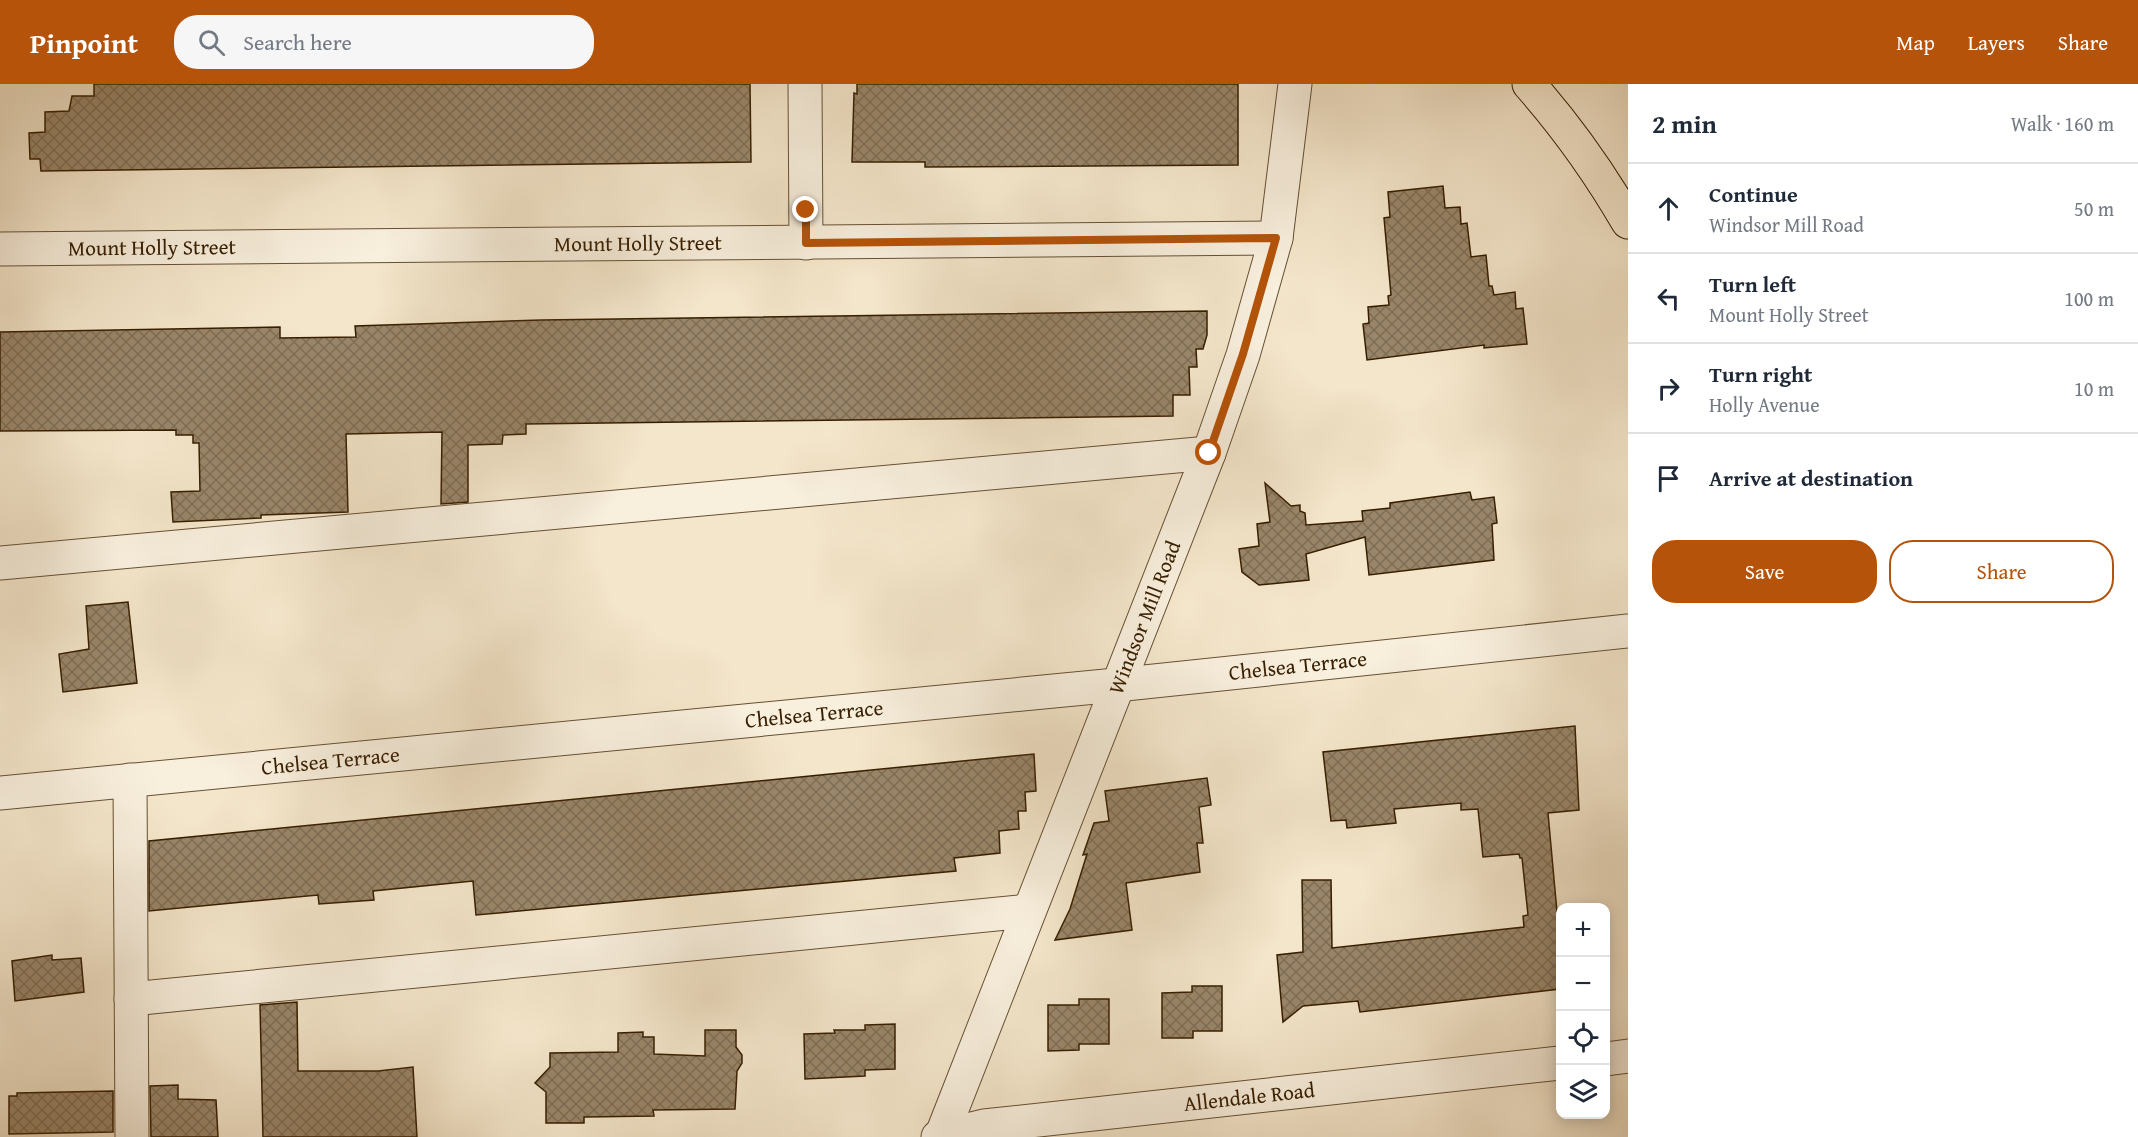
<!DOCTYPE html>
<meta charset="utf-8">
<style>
:root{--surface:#fff;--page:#f6f6f7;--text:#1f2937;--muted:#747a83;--line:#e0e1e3;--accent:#b45309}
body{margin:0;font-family:"Gentium Book Plus",serif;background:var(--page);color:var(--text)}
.controls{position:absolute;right:18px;bottom:18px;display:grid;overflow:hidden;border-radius:12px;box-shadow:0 3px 15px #0003}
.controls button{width:54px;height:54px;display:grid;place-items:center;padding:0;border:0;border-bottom:2px solid var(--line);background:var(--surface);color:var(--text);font:30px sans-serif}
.stop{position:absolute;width:18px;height:18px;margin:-14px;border:4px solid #b45309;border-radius:50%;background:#fff}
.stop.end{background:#b45309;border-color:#fff;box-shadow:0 2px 6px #0008}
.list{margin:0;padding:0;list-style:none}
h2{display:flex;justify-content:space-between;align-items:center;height:78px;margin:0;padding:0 24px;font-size:26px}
h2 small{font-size:20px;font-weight:400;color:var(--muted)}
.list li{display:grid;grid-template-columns:39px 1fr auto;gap:18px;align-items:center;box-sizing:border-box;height:90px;padding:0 24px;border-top:2px solid var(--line)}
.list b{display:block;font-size:22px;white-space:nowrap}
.list p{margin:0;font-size:20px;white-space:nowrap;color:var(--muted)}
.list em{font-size:20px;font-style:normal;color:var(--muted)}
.actions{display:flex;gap:12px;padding:18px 24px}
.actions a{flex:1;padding:14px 0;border:2px solid var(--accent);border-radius:24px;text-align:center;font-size:21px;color:var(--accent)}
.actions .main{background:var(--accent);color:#fff}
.icon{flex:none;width:33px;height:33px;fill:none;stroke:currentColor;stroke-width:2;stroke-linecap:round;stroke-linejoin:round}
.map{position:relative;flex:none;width:1628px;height:1053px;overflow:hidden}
header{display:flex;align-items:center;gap:36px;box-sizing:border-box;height:84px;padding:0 30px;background:var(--accent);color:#fff}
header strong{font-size:28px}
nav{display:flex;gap:33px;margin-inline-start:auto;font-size:21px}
.search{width:420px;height:54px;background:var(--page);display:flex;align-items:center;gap:15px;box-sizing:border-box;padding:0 21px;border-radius:24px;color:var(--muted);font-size:22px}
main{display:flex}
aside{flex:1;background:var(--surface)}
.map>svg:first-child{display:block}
</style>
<header>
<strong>Pinpoint</strong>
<div class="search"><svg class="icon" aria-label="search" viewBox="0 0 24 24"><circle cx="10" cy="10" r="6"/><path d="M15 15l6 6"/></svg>Search here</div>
<nav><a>Map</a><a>Layers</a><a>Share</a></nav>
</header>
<main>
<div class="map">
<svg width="1628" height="1053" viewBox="0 0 1628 1053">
<defs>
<pattern id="building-cross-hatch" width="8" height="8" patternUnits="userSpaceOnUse" patternTransform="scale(1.5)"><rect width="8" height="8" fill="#99866a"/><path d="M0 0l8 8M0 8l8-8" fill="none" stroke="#7e6d55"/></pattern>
</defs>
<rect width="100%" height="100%" fill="#f4e6cb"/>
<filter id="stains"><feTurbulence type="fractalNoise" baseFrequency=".00333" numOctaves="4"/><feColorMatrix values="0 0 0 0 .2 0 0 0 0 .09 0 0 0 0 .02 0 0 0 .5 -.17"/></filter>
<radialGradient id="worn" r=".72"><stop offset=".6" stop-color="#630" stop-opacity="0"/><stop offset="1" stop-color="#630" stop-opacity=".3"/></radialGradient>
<g fill="url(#building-cross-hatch)" stroke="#371e00" stroke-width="1.5">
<polygon points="94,0 750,0 751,78 41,87 40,75 30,75 29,49 45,48 45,28 69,27 72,12 94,12"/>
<polygon points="857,0 1238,0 1238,81 925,83 925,78 852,78 854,9 857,10"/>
<polygon points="1443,102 1445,124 1460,123 1461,140 1467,139 1471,173 1486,171 1489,202 1492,202 1494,211 1515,208 1516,225 1523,224 1527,260 1484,264 1484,261 1367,276 1363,240 1369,239 1368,223 1389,221 1388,212 1391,211 1384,134 1390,133 1388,108"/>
<polygon points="1207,227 1207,251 1203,265 1196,265 1197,283 1189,283 1190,311 1173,311 1173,332 526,340 526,350 503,351 502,360 468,361 468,418 441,420 442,348 346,350 348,428 261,431 261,434 173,438 171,408 200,407 199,359 193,359 193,351 176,351 176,346 0,347 0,248 280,243 280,254 356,253 355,242 541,236"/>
<polygon points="1265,399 1291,422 1300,421 1300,427 1305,429 1306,441 1363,437 1362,427 1390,424 1390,419 1470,408 1472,416 1494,413 1497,439 1492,440 1494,476 1369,491 1365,453 1306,470 1309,496 1259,501 1242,488 1239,465 1259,462 1257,440 1270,438"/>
<polygon points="128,518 137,599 63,608 59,570 89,565 86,522"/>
<polygon points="1575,642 1579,726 1548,729 1557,828 1560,828 1560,905 1360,928 1358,917 1303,922 1283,938 1277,871 1303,868 1302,796 1331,796 1332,864 1524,843 1523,832 1528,831 1522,774 1520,774 1519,770 1483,773 1478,725 1461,726 1461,719 1394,725 1396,739 1347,744 1346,736 1331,737 1323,668"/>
<polygon points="1034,670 1036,707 1025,708 1026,727 1018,727 1019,745 999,747 1000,769 954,774 956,787 476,831 473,797 373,807 374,816 319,820 318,811 149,827 149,757"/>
<polygon points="1207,694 1211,721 1199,723 1203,759 1197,759 1200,788 1126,799 1132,846 1055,856 1070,825 1087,770 1083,771 1094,739 1109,737 1105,707"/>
<polygon points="52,871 52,876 81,874 84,908 15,917 12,877"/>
<polygon points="1192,902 1222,902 1222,947 1193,947 1193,954 1162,954 1162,909 1192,908"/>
<polygon points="1079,915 1109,915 1109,960 1079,960 1079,966 1048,967 1048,921 1079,921"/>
<polygon points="297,918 298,987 378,987 413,983 417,1053 263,1053 260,921"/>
<polygon points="895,940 895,985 865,986 865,992 805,995 804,950 835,949 834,946 865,946 865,941"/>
<polygon points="705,946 736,946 736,963 742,971 742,979 737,987 735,1025 653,1026 654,1032 584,1033 584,1039 546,1039 546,1008 535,999 550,983 550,969 618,968 618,949 643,948 643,953 654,953 654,970 705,972"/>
<polygon points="178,1001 178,1015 216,1016 218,1053 151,1053 150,1002"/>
<polygon points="113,1007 113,1048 9,1050 9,1012 17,1012 17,1009"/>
</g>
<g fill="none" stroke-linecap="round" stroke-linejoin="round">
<g stroke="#665033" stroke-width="35">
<g id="minor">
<polyline points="805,0 806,159"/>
<path id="s1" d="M0,165L1276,154"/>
<polyline points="0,479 1209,369"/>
<polyline points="130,696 132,1053"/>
<path id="s2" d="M0,709L1116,601L1628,547"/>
<polyline points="131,915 1028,827"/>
<polyline points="1606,975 1628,972"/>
<path id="s3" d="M938,1053L984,1042L1560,979"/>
<path id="s4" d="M941,1053L1209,369L1243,271L1276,154L1295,0"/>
</g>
</g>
<g stroke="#371e00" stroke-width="35">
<path id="major" d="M1529,0C1567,43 1599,88 1628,138"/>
</g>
<use href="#minor" stroke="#f8efdd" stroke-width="33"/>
<use href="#major" stroke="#f4e6cb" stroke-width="33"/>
</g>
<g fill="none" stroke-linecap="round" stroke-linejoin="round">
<polyline stroke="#b45309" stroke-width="8" points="806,126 806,159 1276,154 1243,270 1209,369"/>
</g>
<g text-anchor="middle" stroke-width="6" stroke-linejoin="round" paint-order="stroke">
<g font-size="21" fill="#371e00" stroke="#f8efdd">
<text dy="7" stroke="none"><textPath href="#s1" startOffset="638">Mount Holly Street</textPath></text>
<text dy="7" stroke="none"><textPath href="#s1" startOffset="152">Mount Holly Street</textPath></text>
<text dy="7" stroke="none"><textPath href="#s4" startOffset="558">Windsor Mill Road</textPath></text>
<text dy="7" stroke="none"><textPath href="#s2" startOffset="1304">Chelsea Terrace</textPath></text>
<text dy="7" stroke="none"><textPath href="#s2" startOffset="818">Chelsea Terrace</textPath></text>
<text dy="7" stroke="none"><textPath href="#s2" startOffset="332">Chelsea Terrace</textPath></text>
<text dy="7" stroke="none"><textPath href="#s3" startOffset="314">Allendale Road</textPath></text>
</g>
</g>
<rect width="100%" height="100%" filter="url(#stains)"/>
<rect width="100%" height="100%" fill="url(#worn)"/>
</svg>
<div class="controls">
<button>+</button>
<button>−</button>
<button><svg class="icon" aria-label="locate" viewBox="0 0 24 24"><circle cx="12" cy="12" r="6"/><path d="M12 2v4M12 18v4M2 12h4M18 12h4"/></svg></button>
<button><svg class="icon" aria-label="layers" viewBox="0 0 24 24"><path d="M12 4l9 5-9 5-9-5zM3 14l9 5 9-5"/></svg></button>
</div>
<div class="stop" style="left:1209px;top:369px"></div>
<div class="stop end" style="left:806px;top:126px"></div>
</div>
<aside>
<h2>2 min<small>Walk · 160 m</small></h2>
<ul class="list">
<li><svg class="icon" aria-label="ahead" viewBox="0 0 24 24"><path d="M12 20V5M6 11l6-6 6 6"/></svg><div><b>Continue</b><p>Windsor Mill Road</p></div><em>50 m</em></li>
<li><svg class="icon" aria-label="left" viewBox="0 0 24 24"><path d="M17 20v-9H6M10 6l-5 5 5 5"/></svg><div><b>Turn left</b><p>Mount Holly Street</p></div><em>100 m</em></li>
<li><svg class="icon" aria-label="right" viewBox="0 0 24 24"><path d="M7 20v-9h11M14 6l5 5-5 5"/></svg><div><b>Turn right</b><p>Holly Avenue</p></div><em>10 m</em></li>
<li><svg class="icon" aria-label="arrive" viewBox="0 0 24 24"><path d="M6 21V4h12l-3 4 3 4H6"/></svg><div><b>Arrive at destination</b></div></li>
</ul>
<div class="actions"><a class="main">Save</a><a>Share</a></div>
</aside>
</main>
